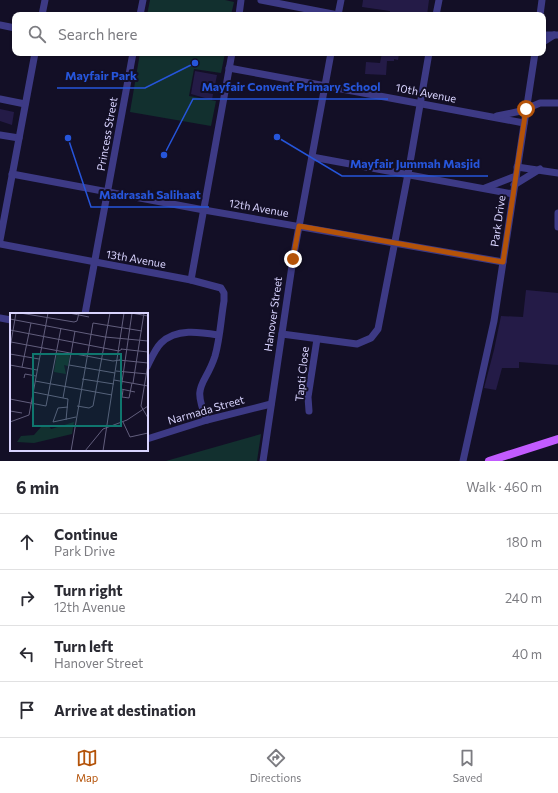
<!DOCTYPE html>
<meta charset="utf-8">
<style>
:root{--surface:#fff;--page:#f7f7f7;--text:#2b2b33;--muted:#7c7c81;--line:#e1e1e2;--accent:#b45309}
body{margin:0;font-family:Commissioner,sans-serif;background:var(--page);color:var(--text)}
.stop{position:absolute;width:12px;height:12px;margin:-9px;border:3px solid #b45309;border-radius:50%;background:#fff}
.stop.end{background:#b45309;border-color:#fff;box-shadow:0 1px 4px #0008}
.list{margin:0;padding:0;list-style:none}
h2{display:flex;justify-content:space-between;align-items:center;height:52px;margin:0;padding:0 16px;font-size:17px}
h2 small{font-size:13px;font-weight:400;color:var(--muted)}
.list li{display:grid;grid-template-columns:26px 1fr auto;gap:12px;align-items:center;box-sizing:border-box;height:56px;padding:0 16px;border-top:1px solid var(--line)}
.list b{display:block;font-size:15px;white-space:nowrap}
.list p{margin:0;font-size:13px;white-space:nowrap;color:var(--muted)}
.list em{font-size:13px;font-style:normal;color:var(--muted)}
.icon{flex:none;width:22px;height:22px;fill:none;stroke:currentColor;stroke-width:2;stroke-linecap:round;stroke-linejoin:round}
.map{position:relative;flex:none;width:558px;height:461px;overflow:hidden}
.search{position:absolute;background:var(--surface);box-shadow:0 1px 3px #0004;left:12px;right:12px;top:12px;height:44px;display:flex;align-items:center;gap:10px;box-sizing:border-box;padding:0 14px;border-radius:8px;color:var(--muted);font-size:15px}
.sheet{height:276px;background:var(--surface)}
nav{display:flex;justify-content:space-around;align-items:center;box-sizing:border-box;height:56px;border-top:1px solid var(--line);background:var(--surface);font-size:11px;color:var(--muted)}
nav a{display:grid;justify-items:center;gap:2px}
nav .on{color:var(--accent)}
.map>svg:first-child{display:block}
</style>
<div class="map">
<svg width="558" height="461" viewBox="0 0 558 461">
<rect width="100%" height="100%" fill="#130f26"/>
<g fill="#12302f">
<polygon points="150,0 225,0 234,2 231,15 147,15"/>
<polygon points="140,53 225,53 221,73 194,69 189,96 216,101 211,126 130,112"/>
<polygon points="261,434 257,461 166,461"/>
</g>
<g fill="#241b47">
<polygon points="363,0 429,0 427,15 390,13 390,11 362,7"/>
<polygon points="382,53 396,53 399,54 398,60 394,59 394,61 387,61 386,75 365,74 366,62 380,63"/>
<polygon points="195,71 217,75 215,85 204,83 202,92 213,94 212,100 191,94"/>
<polygon points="0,109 14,112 12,125 0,121"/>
<polygon points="526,290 558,293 558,365 519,362 519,368 502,368 496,390 484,388 494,350 501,316 523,317"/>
</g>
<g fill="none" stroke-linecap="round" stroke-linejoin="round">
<g stroke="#3d3a85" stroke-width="7">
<polyline points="261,0 338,15"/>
<polyline points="42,15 45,0"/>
<polyline points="140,15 143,0"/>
<polyline points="239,15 241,0"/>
<polyline points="338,15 341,0"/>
<polyline points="436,15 439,0"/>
<polyline points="540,15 542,0"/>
<polyline points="0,25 15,28"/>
<polyline points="543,35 558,35"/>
<polyline points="543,42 554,35"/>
<polyline points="229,68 524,123"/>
<polyline points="0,99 25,104"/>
<polyline points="497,116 521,111 540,103 558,103"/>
<polyline points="0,135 19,138"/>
<polyline points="312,157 513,194"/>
<polyline points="517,167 558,173"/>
<polyline points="12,174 204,210 503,262"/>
<polyline points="514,185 540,169"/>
<polyline points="485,188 516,176"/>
<polyline points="558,213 558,227"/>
<polyline points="0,240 35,53"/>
<path d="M0,244L191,280L221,288L224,293V301C221,318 220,339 215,356C205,387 191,383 207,420"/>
<polyline points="191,280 232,53"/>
<polyline points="85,314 133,53"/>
<polyline points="0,318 11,320"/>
<polyline points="282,334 357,344 371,338 378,329 408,174 429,53"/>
<path d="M147,367C151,359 155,349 161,343C176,328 200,332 218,335"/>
<polyline points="309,411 308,397 317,339"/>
<polyline points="147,439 207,420 271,404"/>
<polyline points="263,461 293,259 331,53"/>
<polyline points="463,461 494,321 535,53"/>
</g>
<polyline stroke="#c25bff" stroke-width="8" points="489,461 558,439"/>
</g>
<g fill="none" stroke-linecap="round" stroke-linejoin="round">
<polyline stroke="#b45309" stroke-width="5" points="293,259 299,226 503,262 526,109"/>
</g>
<g text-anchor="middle" stroke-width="4" stroke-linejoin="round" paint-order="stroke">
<g font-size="11" fill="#d9d4ff" stroke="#130f26">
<text transform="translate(426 93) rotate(11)" y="4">10th Avenue</text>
<text transform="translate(107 134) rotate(-80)" y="4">Princess Street</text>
<text transform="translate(259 208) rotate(10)" y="4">12th Avenue</text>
<text transform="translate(498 221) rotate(-82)" y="4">Park Drive</text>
<text transform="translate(136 259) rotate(10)" y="4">13th Avenue</text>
<text transform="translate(273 314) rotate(-82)" y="4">Hanover Street</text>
<text transform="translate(302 374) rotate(-84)" y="4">Tapti Close</text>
<text transform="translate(206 410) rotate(-16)" y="4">Narmada Street</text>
</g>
</g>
<g transform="translate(10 313)">
<rect width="138" height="138" fill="#130f26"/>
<path d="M47,39L60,41L58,53L54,52L56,61L44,59ZM64,109L62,121L24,130L7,129L11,123L24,122L31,114L39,113L41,116Z" fill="#12302f"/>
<path fill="none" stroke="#625e7d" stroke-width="1" d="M10,0L64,9L67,8L69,0M59,0L79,4M121,0L138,3M122,0L111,76L125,79M0,6L95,24L138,28M0,17L109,38L112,36M1,29L103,48L110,47M0,35L6,0M111,36L138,39M0,41L29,46M109,47L138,50M138,51L131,93L138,105M0,52L27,57M59,52L105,60M12,54L21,10M106,58L138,61M14,65L15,61L26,63M72,66L104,71M104,67L138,73M25,68L102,82M123,70L134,0M113,77L112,84L119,85L122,70M23,79L58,86L56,107M53,85L65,18M0,86L36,93L51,15M67,93L79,95L83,93L100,0M58,94L48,95L43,109L66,104M0,98L12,100M0,109L19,102L38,0M113,109L120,124L138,120M61,138L83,10L132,18M75,138L93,116L117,107L138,93M93,138L114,0"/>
<path fill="#0f766e" fill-opacity="0.15" stroke="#0f766e" stroke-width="2" d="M23,41H111V113H23Z"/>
<rect width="138" height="138" fill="none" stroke="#d9d4ff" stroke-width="2"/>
</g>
<path fill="none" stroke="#2655da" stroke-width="1.5" d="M195 63L145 88H57M164 155L193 99H388M277 137L342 176H488M68 138L91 207H209"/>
<g fill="#2655da" stroke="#130f26" stroke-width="1.5">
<circle cx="195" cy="63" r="4"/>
<circle cx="164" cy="155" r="4"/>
<circle cx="277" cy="137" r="4"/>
<circle cx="68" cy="138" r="4"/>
</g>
<g font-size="12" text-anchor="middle" font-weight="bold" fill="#2655da" stroke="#130f26" stroke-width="4" stroke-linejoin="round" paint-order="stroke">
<text x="101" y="80">Mayfair Park</text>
<text x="291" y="91">Mayfair Convent Primary School</text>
<text x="415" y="168">Mayfair Jummah Masjid</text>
<text x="150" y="199">Madrasah Salihaat</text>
</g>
</svg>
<div class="stop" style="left:526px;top:109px"></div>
<div class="stop end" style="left:293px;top:259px"></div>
<div class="search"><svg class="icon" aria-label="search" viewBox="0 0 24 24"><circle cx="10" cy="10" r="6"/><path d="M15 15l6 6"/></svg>Search here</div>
</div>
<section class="sheet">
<h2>6 min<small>Walk · 460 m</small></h2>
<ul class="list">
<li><svg class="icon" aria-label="ahead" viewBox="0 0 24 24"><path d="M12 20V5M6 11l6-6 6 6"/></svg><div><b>Continue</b><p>Park Drive</p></div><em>180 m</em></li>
<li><svg class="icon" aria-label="right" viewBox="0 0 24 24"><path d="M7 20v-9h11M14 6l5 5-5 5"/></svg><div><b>Turn right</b><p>12th Avenue</p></div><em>240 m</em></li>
<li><svg class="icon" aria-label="left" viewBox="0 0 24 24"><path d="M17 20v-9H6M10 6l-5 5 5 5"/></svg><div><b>Turn left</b><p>Hanover Street</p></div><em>40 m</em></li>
<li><svg class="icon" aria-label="arrive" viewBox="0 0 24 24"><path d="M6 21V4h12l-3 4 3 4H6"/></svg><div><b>Arrive at destination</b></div></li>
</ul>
</section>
<nav>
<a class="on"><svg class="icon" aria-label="map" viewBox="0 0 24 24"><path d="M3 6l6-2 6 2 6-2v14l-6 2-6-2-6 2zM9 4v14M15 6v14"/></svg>Map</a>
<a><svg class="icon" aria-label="directions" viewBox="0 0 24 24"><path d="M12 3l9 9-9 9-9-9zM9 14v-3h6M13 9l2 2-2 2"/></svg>Directions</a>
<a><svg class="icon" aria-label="saved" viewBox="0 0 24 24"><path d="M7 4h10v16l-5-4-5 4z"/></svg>Saved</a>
</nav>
